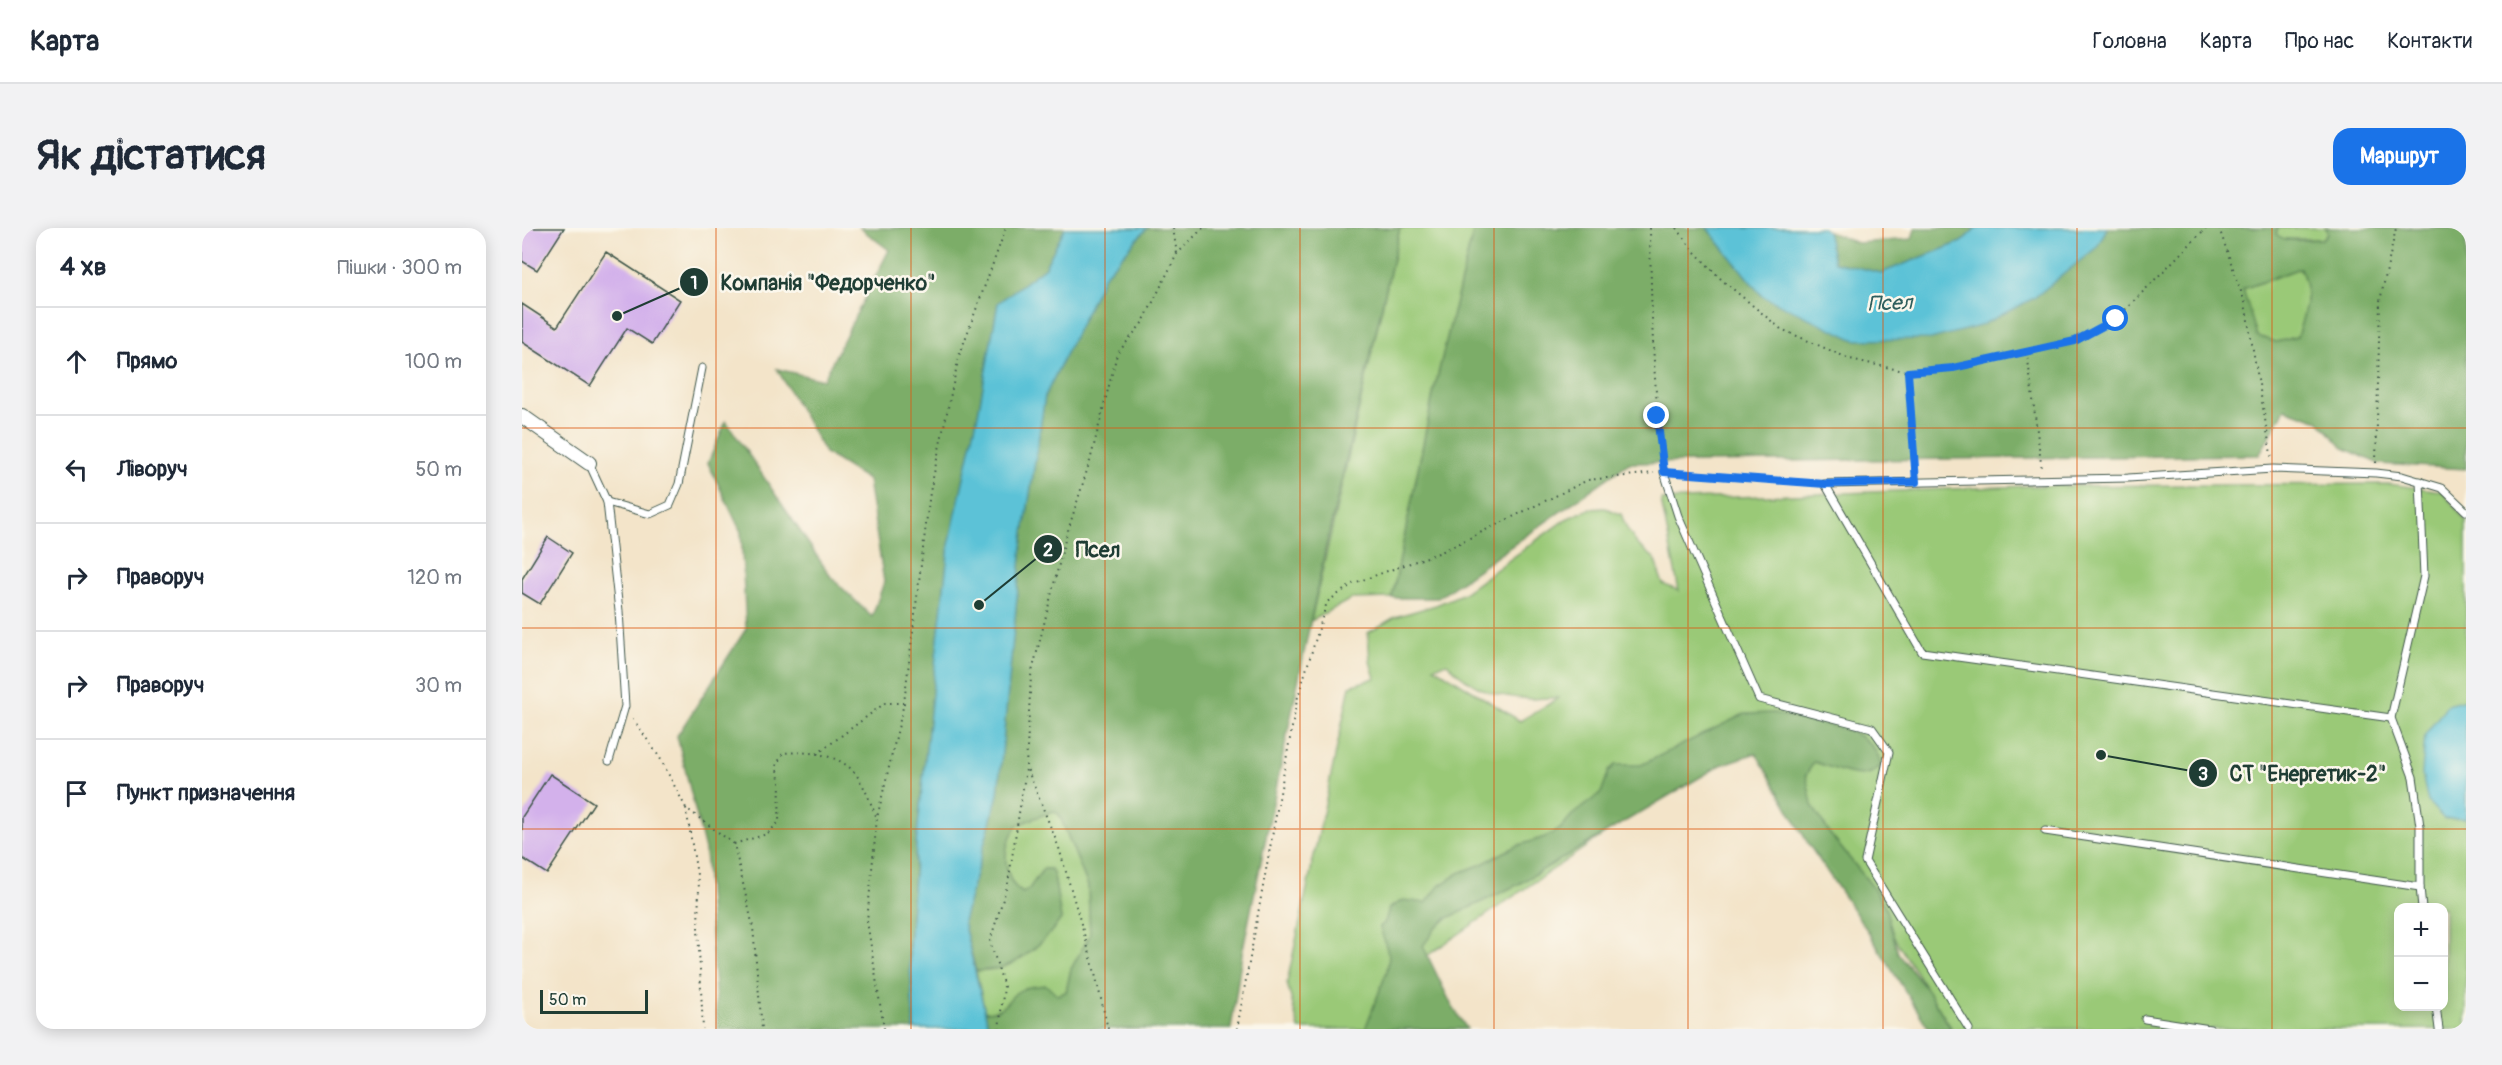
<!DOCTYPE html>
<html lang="uk">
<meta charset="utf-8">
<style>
:root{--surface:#fff;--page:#f2f2f3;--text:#1f2937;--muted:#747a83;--line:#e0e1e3;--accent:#1a73e8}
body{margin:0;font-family:Pangolin,sans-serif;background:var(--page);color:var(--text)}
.controls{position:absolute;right:18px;bottom:18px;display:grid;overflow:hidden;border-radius:12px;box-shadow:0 3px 15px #0003}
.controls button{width:54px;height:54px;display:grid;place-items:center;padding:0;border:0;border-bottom:2px solid var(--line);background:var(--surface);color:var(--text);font:30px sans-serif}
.scale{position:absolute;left:18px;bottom:15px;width:108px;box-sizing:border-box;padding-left:6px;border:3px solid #1f3d34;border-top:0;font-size:16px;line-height:21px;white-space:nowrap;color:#1f3d34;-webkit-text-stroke:4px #fbf7ec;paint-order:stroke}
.stop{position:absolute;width:18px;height:18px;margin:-14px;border:4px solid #1a73e8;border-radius:50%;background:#fff}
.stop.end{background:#1a73e8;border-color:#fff;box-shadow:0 2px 6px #0008}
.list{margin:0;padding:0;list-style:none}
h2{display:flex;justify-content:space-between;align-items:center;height:78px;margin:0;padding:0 24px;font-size:26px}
h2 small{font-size:20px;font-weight:400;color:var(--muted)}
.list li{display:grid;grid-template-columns:39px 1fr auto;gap:18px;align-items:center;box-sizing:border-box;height:108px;padding:0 24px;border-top:2px solid var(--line)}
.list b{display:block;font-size:22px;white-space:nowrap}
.list em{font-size:20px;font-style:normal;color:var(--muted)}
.icon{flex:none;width:33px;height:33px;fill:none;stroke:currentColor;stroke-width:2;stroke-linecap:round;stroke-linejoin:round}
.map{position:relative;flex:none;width:1944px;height:801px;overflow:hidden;border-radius:18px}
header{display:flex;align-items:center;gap:36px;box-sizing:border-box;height:84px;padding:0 30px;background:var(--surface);border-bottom:2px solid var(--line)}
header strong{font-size:28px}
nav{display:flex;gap:33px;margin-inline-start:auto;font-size:21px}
.intro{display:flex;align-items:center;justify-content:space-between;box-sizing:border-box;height:144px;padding:0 36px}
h1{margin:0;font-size:42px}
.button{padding:15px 27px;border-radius:18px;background:var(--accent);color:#fff;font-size:21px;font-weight:700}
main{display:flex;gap:36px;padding:0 36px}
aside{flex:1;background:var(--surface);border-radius:18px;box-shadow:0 3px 15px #0003}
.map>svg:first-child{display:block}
</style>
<header>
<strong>Карта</strong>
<nav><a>Головна</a><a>Карта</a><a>Про нас</a><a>Контакти</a></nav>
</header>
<div class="intro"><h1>Як дістатися</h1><a class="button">Маршрут</a></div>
<main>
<aside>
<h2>4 хв<small>Пішки · 300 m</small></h2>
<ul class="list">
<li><svg class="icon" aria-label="ahead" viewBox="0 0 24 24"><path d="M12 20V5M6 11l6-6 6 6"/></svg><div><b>Прямо</b></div><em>100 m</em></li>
<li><svg class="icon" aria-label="left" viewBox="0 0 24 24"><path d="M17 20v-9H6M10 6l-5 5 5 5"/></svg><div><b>Ліворуч</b></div><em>50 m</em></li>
<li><svg class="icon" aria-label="right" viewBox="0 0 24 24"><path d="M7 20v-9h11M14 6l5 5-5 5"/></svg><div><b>Праворуч</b></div><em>120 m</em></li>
<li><svg class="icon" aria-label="right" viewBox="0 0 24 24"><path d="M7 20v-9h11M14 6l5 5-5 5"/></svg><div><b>Праворуч</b></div><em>30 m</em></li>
<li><svg class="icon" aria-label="arrive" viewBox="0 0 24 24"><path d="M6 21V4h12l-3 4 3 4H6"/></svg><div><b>Пункт призначення</b></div></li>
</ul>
</aside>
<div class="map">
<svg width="1944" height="801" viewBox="0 0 1944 801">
<rect width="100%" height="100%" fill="#fbf7ec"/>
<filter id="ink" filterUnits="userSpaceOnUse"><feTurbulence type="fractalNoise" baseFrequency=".0167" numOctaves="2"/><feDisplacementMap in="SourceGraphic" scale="12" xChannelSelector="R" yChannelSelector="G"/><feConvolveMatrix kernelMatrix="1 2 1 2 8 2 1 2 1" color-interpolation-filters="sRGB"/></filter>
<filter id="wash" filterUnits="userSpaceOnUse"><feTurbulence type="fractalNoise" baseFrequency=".008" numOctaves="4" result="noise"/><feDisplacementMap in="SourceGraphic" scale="24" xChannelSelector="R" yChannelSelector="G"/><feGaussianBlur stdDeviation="1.35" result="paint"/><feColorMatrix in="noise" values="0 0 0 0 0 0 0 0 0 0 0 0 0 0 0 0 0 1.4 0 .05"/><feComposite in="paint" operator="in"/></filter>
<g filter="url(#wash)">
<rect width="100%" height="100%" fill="#f3e4c9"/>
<g fill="#9ac977" stroke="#5c8356" stroke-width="1.5" fill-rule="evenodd">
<polygon points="878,0 952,0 911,167 870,370 829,371 789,393"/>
<polygon points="1756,0 1804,0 1806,6 1800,11 1759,11 1754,6"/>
<path d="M1778,40C1790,65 1783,83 1775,109L1754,114L1734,108L1721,61Z"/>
<path d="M1866,256L1920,263L1944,293V472L1925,477L1922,591L1944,590V801H1430L1238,499L902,730L940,801H777L765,755L828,458L853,450L848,433L846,405L873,389L914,377L940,366L1044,291L1067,281L1083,280L1099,286L1105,301L1115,316L1132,330L1141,356L1157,363L1139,272L1505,258ZM925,435C953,463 970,468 1009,471C1018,471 1028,469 1037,470L998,493L912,439ZM1876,680H1922V778H1876Z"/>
<path d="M530,583L537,586L566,658L568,707L549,741L544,764L535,767L494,765C485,777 478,783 463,784L454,743L479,740L539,691L532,648L529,641H521L507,661L501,665C485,657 481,631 486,615C488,609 492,603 495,597Z"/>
</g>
<g fill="#7bad68" stroke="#4d754e" stroke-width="1.5" fill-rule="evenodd">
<polygon points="338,0 543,0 523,39 476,75 456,186 427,317 413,437 394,617 387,720 392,801 196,801 183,622 155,508 224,401 219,304 186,235 204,193 309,349 350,389 362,354 346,252 303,225 255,141 301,152 367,22"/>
<path d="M625,0H878L803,323L720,726L709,801H467L463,784C485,783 482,774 495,764C504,758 514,758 524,757L535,767L544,764L549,741L568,707L566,658L537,586L531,583L495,597C492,603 488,609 486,615C481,631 485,657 501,665L507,661L521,641H529L532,648L539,691C526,710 501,734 478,740C470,742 462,742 454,743L441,693L476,566L500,318L523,168L582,48Z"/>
<path d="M952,0H1185L1240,68L1575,19L1585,0H1756L1754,6C1765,16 1786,11 1800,11L1806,6L1804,0H1944V241L1857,236L1821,220L1797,193L1763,181L1737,227L1107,235L916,370H870L911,167ZM1778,40C1790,65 1783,83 1775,109L1754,114L1735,108L1721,61Z"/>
<polygon points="1393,0 1454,0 1439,14 1359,45 1312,34 1305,3 1335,15 1390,11"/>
<path d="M1252,485C1265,488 1277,492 1290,494C1317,499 1352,504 1359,537C1345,558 1311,539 1292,534L1284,547L1290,577L1308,606L1350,658L1363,678L1376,725L1408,766L1429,801H1407L1345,702L1287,617L1234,525L1199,537L995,657L924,691L913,701L901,718L930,778L945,801H843L865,743L867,728L858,699L863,694L867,680L881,672L904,675L918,657L937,645L960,636L994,618L1023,609L1037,602L1050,587L1079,565L1087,543L1093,537H1119L1222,486Z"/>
</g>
<g fill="#5bc2d7" stroke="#3d8086" stroke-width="1.5">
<polygon points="543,0 625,0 582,48 523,168 500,318 476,566 441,693 467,801 392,801 387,720 394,617 413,437 427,317 456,186 476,75 523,39"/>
<polygon points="1185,0 1301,0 1305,3 1312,34 1359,45 1439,14 1454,0 1585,0 1575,19 1512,70 1458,98 1409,111 1333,112 1240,68"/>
<polygon points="1944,472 1944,590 1922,591 1906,574 1900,546 1903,507 1925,477"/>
</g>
<g id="blocks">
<g fill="#d3b1eb">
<polygon points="0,0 42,0 15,42 0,33"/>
<polygon points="84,24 158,72 130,116 105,100 68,158 0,114 0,76 35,99"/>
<polygon points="26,309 50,325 18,376 0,365 0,351"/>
<polygon points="28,546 72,575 25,646 0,630 0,589"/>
</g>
</g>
</g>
<g filter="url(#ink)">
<use href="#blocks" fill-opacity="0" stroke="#3f564a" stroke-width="1.5"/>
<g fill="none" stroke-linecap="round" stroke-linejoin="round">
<g stroke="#3f564a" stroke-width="9">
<g id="service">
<polyline points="67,235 85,274 97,383 103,478 87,533"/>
<polyline points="1142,244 1156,288 1237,471 1350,500 1367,524 1343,633 1447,801"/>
<polyline points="1898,253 1902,348 1869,490 1891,549 1898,598 1898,659 1900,680"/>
<polyline points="85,274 128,286 148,277 157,256 180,140"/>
<polyline points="1869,490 1400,424 1303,256 1606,250 1751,241 1854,245 1880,248 1920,260 1944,283"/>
<polyline points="1523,603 1898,659"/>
<polyline points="1914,778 1917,801"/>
<polyline points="1623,791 1688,801"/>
</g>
</g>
<g stroke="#3f564a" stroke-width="16">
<polyline id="minor" points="0,188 67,235"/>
</g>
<g stroke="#3f564a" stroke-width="2" stroke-dasharray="1.5 4.5" stroke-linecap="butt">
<polyline points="651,0 655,26"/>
<path d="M1128,0C1129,78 1131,156 1141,234"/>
<polyline points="1155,0 1169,20 1200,52 1259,101 1328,131 1386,144 1431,140 1553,113 1594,91 1684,0"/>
<polyline points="1697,0 1723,75 1750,232"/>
<polyline points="1505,124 1520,243"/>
<polyline points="1386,144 1393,243"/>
<polyline points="1854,235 1858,73 1874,0"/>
<polyline points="1153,245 1294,255"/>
<polyline points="111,491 138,530 164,580 212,616 231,699 240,801"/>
<polyline points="295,526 363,475 382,475"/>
<polyline points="164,580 177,659 176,701 181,801"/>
<path d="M212,616L245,606L257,594L258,554L254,538L261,525C282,523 311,525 328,540C341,551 348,575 355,590"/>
<polyline points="362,801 345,693 355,590 382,475 408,264 437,128 484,0"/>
<polyline points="477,801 482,759 468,713 486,655 504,541"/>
<polyline points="586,801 571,737 537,620 504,538 509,448 543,312 568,233 595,126 621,94 655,26 681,0"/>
<polyline points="715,801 775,472 805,374 832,355 919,324 1066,252 1132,245"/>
</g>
<use href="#service" stroke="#fff" stroke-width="7"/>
<use href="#minor" stroke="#fff" stroke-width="14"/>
</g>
</g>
<g fill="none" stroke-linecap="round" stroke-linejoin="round" filter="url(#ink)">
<polyline stroke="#1a73e8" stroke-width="8" points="1135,188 1142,244 1303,256 1394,254 1386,144 1431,140 1553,113 1594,91"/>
</g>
<path fill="none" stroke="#de580e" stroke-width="1.5" stroke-opacity="0.55" d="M194,0V801M389,0V801M583,0V801M778,0V801M972,0V801M1166,0V801M1361,0V801M1555,0V801M1750,0V801M0,200H1944M0,400H1944M0,601H1944"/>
<g text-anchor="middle" stroke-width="5" stroke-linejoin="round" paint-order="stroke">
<g font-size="21" font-style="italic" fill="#2e5e5d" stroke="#fbf7ec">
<text transform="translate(1368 75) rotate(-2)" y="7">Псел</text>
</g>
</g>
<path fill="none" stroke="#1f3d34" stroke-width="2" d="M95 88L172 54M457 377L526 321M1579 527L1681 545"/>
<g fill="#1f3d34" stroke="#fbf7ec" stroke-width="2">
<circle cx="95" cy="88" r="6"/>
<circle cx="457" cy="377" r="6"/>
<circle cx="1579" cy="527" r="6"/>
<circle cx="172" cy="54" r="15"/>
<circle cx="526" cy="321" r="15"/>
<circle cx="1681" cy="545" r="15"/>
</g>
<g font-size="18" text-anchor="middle" font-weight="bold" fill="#fff">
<text x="172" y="61">1</text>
<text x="526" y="328">2</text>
<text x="1681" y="552">3</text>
</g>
<g font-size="21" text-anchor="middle" font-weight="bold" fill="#1f3d34" stroke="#fbf7ec" stroke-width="5" stroke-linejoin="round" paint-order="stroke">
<text x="306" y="62">Компанія "Федорченко"</text>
<text x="576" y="329">Псел</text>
<text x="1786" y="553">СТ "Енергетик-2"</text>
</g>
</svg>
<div class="controls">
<button>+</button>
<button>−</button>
</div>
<div class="scale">50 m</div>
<div class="stop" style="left:1594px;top:91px"></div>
<div class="stop end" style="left:1135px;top:188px"></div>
</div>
</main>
